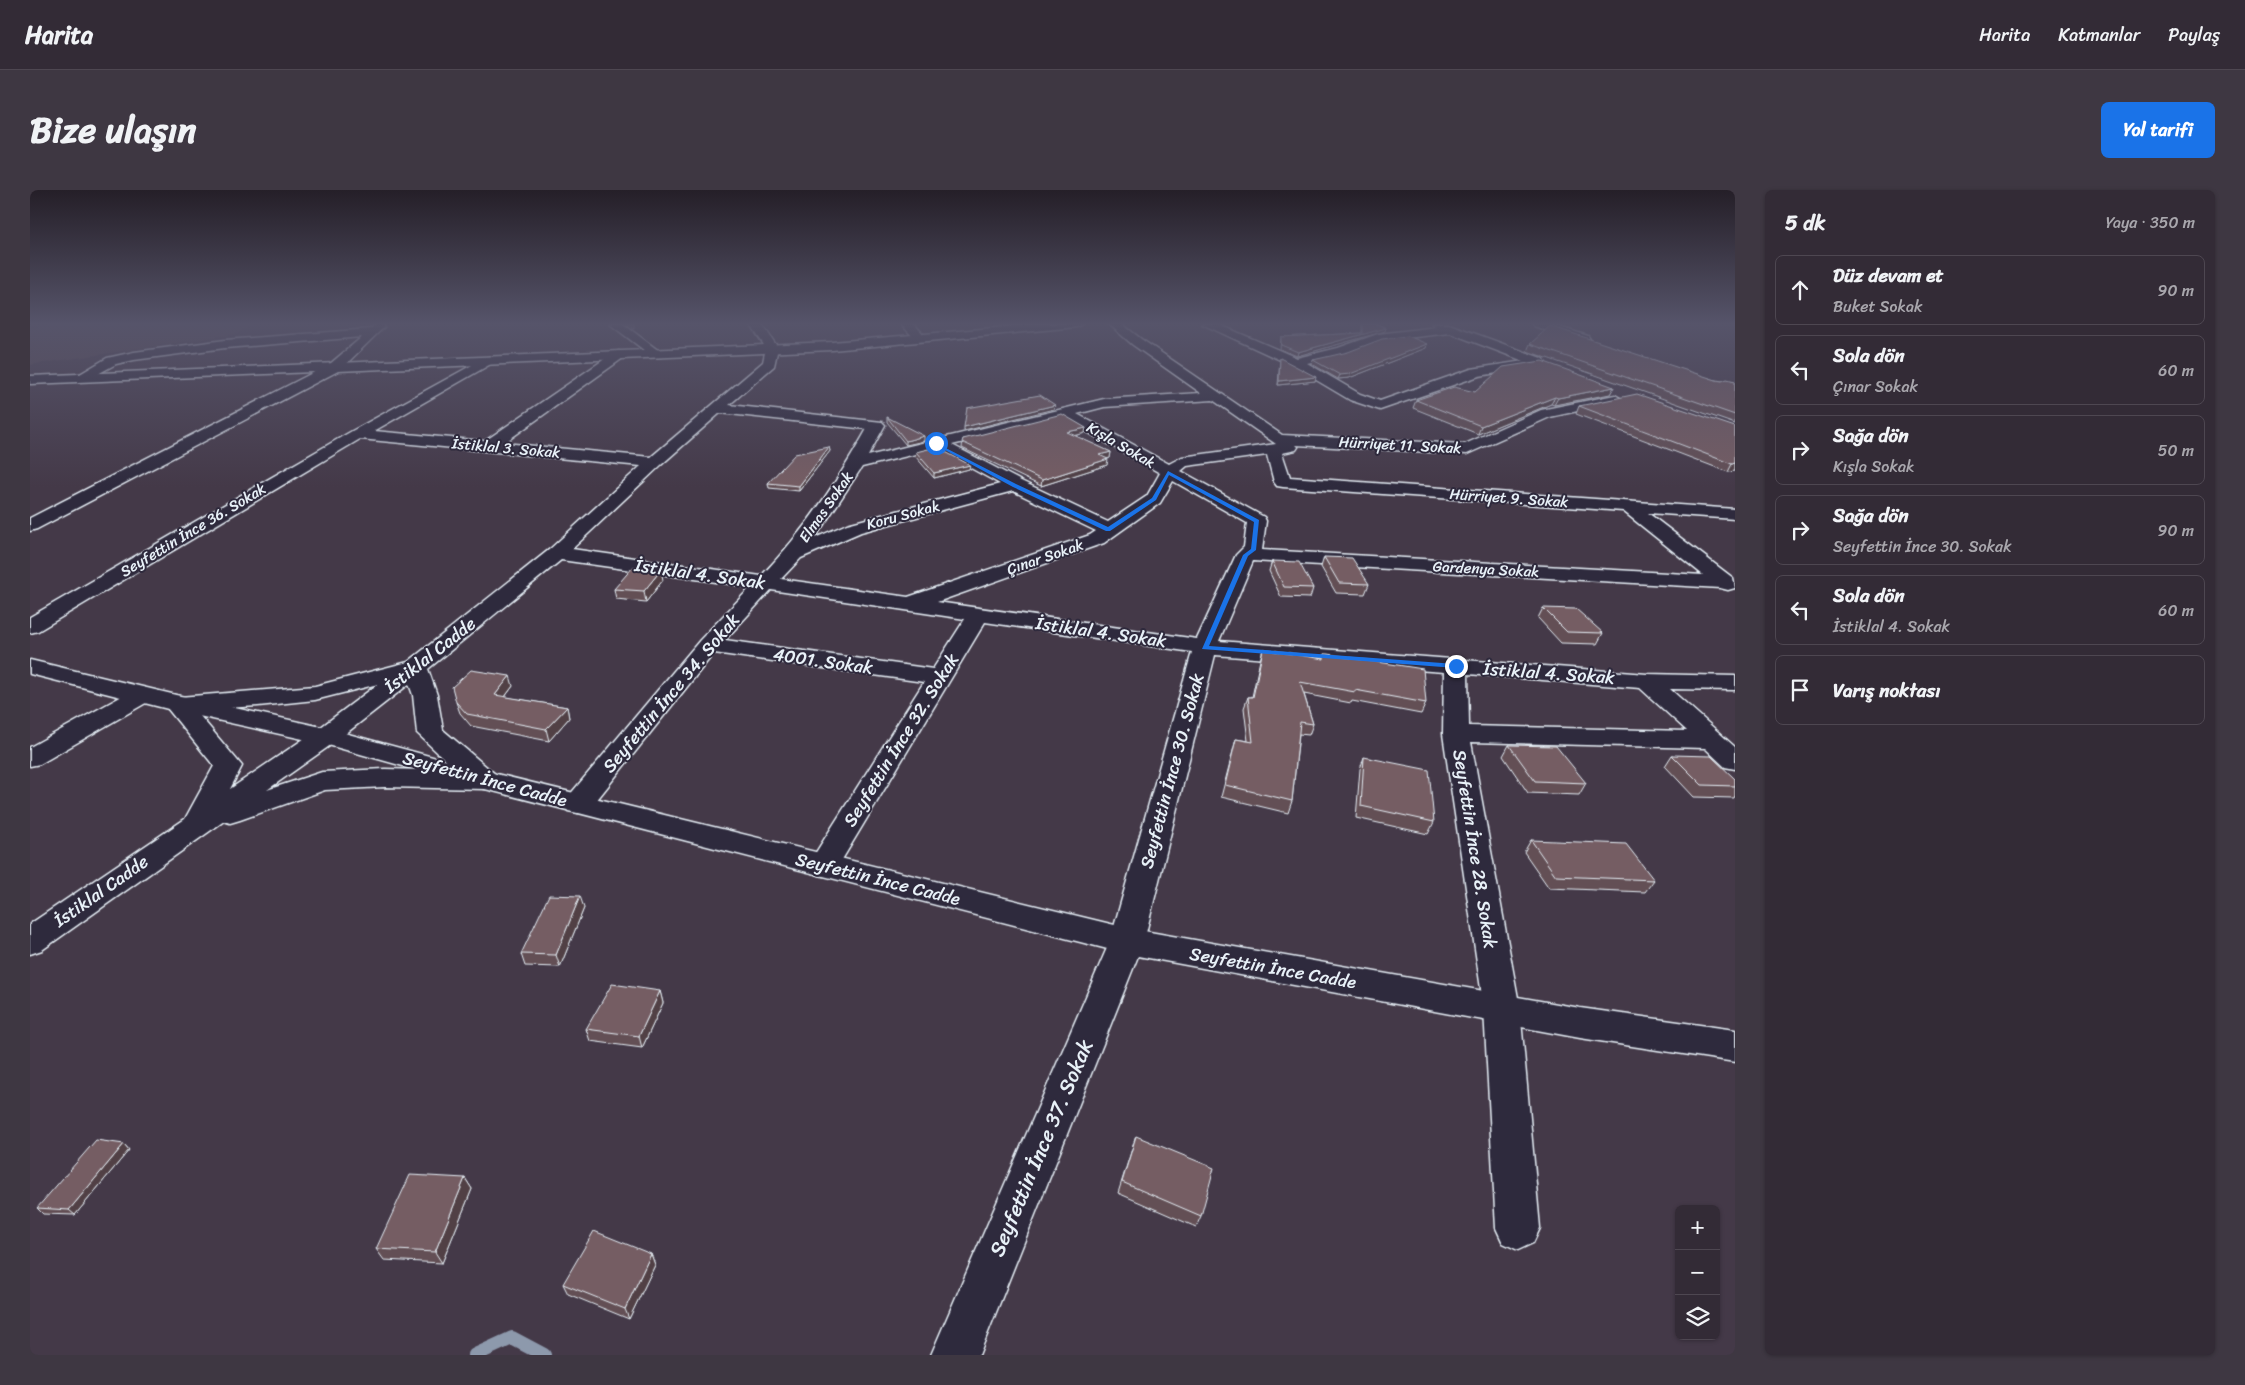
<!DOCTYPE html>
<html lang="tr">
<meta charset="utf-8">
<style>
:root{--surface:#332b36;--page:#3e3742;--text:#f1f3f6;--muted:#a9a7ad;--line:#4e4751;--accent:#1a73e8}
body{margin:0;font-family:Sriracha,sans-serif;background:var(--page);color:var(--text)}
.controls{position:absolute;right:15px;bottom:15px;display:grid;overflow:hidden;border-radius:8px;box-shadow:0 1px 4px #0004}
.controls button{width:45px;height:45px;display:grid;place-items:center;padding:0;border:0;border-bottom:1px solid var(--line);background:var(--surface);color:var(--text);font:25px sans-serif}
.stop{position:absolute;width:15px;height:15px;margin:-11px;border:4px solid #1a73e8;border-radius:50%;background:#fff}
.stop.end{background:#1a73e8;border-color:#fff;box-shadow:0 1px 5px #0008}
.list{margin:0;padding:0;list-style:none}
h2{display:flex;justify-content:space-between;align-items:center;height:65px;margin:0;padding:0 20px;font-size:21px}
h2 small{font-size:16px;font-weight:400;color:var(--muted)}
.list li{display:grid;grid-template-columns:32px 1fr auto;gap:15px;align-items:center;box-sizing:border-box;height:70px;margin:0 10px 10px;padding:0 10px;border:1px solid var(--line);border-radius:8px}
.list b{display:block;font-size:19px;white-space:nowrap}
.list p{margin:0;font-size:16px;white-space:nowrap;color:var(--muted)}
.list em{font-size:16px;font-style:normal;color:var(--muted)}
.icon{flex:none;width:28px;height:28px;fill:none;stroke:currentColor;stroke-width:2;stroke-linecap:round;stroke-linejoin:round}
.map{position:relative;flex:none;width:1705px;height:1165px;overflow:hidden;border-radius:8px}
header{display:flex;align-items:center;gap:30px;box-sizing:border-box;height:70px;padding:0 25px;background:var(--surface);border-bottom:1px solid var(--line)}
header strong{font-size:24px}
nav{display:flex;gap:28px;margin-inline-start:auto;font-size:18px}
.intro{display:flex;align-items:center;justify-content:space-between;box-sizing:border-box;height:120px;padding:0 30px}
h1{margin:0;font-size:35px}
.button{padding:12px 22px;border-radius:8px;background:var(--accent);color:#fff;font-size:18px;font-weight:700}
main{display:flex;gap:30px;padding:0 30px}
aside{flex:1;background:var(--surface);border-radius:8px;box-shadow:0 1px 4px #0004}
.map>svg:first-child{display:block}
</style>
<header>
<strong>Harita</strong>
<nav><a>Harita</a><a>Katmanlar</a><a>Paylaş</a></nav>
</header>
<div class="intro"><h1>Bize ulaşın</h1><a class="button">Yol tarifi</a></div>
<main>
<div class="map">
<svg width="1705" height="1165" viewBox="0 0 1705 1165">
<rect width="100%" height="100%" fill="#443948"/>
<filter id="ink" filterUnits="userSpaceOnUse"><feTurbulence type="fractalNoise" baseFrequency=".02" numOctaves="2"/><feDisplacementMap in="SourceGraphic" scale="10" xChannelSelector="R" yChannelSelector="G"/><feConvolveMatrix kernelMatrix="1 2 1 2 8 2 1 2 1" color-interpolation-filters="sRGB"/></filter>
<g filter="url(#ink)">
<polygon fill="#524450" points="26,134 223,134 207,144 0,175 0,138"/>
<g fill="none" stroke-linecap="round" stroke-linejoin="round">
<polyline stroke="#8d99ac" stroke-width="14" points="445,1165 482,1148 514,1165"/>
<g stroke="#e8f1f8" stroke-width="3">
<g id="minor">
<polygon points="346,134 352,135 354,137 310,180 7,339 0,341 0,328 300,174 332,147 195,158 104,170 86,174 55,191 48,187 50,184 77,168 104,162 195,150 340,139"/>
<polygon points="580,134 593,134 633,164 631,167 623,167"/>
<path d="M720,134H732L748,158L744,176L699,215L852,232L855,235L838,266L1074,209L1171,203L1103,155L1079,134H1092L1111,149L1252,245L1435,254L1511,220L1585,205L1592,209L1585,213L1520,227L1437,264L1266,255L1268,257L1266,260L1252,263L1260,287L1705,319V329L1618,323L1703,388L1705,398L1698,400L1690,398L1223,371L1189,451L1617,484L1705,486V500L1640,499L1705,557V579L1695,577L1675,558L1441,552L1490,819L1510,1038L1503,1053L1488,1060L1473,1053L1466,1038L1454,819L1413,544L1414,482L1185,465L1114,751L949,1165H901L1080,751L1162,462L955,432L804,683L793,686L782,683L778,675L894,492L684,463L558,621L548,623L538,621L534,614L538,607L670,450L721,397L531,370L398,479L407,505L413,540L465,584L469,590L465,596L455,599L355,597L295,600L210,630L200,633L194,631L12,760L0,764V734L155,629L184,576L133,513L137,508L285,496L378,472L520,359L611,276L330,249L8,441L0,443V427L322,241L455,168L460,167L466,171L344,241L455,251L585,162L589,161L595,165L593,168L474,253L621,267L733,172L736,158ZM1183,210L1246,254L1152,267L1139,274L1047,224L1074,217ZM690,223L837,239C808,291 773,343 731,386L542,359L631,275ZM1032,228L1130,283L1117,306L1078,332L991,291L922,255ZM906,259L970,294L817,334L785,348L832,277ZM1237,265L1244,292L1247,296L1253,297L1593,321L1673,385L1232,360L1236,331L1234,327L1151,281L1157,276ZM1143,291L1217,333L1214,357L1206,365L1167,449L907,412L1074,353L1130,313ZM983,301L1066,341L1060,345L878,407L751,389L771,368L831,342ZM741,400L935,429L903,479L695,450ZM1438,484L1610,498L1657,541L1439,536ZM348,494L287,540L200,599L212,576L165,520L228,516L285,510ZM379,494L383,505L387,543L427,581L355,579L292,582L237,600L305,552Z"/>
<polygon points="871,134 884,134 897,148 895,151 887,151"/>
<path d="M1172,134H1188L1267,168L1308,158L1348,144L1406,137L1402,134H1419L1514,169L1515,172L1509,176L1449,186L1350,220L1320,210L1261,175ZM1420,143L1494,171L1441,179L1350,211L1330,204L1277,173L1316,164L1350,151Z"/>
<polygon points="1502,134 1520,134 1558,146 1560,149 1554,153 1550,152 1504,136"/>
<polygon points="112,498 121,500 124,505 121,510 10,574 0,576 0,557 103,500"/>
</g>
</g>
<g stroke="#e8f1f8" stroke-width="3">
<polygon id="tertiary" points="1007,134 1052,134 1046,137 802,160 0,194 0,186 802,152"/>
</g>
<g stroke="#e8f1f8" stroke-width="3">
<polygon id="secondary" points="0,470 146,505 296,538 458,582 1097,738 1550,818 1705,840 1705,872 1550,848 1097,764 455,599 291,553 146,521 0,484"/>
</g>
<use href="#minor" fill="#2f2a3d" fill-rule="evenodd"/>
<use href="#tertiary" fill="#2f2a3d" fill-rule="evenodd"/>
<use href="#secondary" fill="#2f2a3d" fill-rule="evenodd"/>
</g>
<g fill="#645055" stroke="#e8f1f8">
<polygon points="596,134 604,134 604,139"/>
<polygon points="1332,134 1347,134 1356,138 1355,141 1267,166 1250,159 1251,147 1332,143"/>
<polygon points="1397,154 1396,158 1319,188 1308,189 1282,174 1283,170"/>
<polygon points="1500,154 1692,191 1705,191 1705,234 1497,161"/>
<polygon points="1250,168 1285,191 1248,195"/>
<polygon points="1584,197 1580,204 1524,215 1521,214 1448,244 1383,218 1386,210 1445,202"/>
<polygon points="1549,216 1705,237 1705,281 1698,282 1546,224"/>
<polygon points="857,227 894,251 876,255 857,232"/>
<polygon points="1055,243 1045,246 1081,262 1080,268 1076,269 1077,275 1011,296 932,258 933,249"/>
<polygon points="799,257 800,261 769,301 739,298 738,293"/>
<polygon points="886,262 939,279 904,288 885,266"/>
<polygon points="1294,367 1339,394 1335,404 1306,403 1291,377"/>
<polygon points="1242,371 1283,398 1280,408 1251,407 1239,381"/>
<polygon points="633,390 616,412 586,409 584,399"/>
<polygon points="1513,418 1573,443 1567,454 1531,453 1508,428"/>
<polygon points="1233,459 1292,468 1294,464 1396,513 1391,524 1322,511 1321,513 1274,504 1283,534 1279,545 1269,544 1262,611 1258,623 1191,607 1206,549 1218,551 1214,518 1218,507 1222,507 1230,470"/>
<polygon points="483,496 475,507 537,517 539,528 519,551 441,536 430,523 426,512"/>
<polygon points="1479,555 1556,593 1549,605 1498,603 1473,566"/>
<polygon points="1642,565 1705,589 1705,606 1704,608 1664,607 1635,576"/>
<polygon points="1334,567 1404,632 1398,644 1326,628 1330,579"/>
<polygon points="1501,650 1624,690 1615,702 1519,698 1494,662"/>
<polygon points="554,718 530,777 495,776 491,764"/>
<polygon points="630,801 633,813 612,858 560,851 556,839"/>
<polygon points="1106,946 1171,1026 1166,1037 1088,1003"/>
<polygon points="94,954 99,960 45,1025 13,1024 7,1018"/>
<polygon points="435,988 442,999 412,1073 354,1070 346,1059"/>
<polygon points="621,1064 625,1075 599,1129 538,1104 533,1094"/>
</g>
<g fill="#514145" stroke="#e8f1f8">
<polygon points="1356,138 1355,141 1267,166 1268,162"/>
<polygon points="1397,154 1396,158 1319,188 1308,189 1310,185"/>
<polygon points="1286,187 1285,191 1248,195 1249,191"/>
<polygon points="1584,197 1580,204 1524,215 1528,208"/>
<polygon points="1525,207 1521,214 1448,244 1451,236"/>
<polygon points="1025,215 1024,219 934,241 934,237"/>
<polygon points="1056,238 1055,243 1036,248 1037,242"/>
<polygon points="894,246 894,251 876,255 876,251"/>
<polygon points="799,257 800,261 769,301 769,296"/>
<polygon points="1081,262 1080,268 1069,271 1069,265"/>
<polygon points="1078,269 1077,275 1011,296 1012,290"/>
<polygon points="1705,273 1705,281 1698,282 1702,274"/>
<polygon points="940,275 939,279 904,288 904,283"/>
<polygon points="631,380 633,390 616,412 614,401"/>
<polygon points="480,486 483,496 468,516 465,505"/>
<polygon points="537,517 539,528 519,551 516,539"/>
<polygon points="550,706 554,718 530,777 526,765"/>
<polygon points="630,801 633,813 612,858 609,846"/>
<polygon points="94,954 99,960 45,1025 39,1020"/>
<polygon points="435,988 442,999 412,1073 405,1062"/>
<polygon points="621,1064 625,1075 599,1129 595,1119"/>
</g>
<g fill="#745d63" stroke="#e8f1f8">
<polygon points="1333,134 1347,134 1356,138 1268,162 1251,155 1251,147 1333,143"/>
<polygon points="1520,136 1686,190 1692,191 1697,189 1705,191 1705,225 1500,154"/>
<polygon points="1378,146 1397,154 1320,184 1310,185 1283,170 1318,162 1352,149"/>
<polygon points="1250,168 1286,187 1249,191"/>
<polygon points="1512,171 1584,197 1528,208 1525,207 1451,236 1386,210 1424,197 1445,202 1473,177"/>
<polygon points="1607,204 1705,237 1705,273 1702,274 1549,216"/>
<polygon points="1010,205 1025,215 934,237 937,218"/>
<polygon points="1032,224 1056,238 1037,242 1081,262 1069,265 1078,269 1012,290 932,252 933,249"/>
<polygon points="857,227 894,246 876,251"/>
<polygon points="799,257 769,296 738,293 765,264"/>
<polygon points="906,257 940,275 904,283 886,262"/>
<polygon points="1294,367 1322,368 1339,394 1309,393"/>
<polygon points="1242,371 1269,372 1283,398 1254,397"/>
<polygon points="603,377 631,380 614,401 584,399"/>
<polygon points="1513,418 1546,419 1573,443 1537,442"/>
<polygon points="1233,459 1294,469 1294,464 1297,464 1393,479 1396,513 1325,500 1325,502 1270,492 1283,534 1270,532 1262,611 1195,595 1206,549 1223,552 1218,507 1223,507"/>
<polygon points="441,480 480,486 465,505 537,517 516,539 437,524 426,512 422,497"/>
<polygon points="1479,555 1526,556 1556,593 1505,591"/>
<polygon points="1642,565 1681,566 1705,589 1705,596 1672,595"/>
<polygon points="1334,567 1399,580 1404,632 1331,616"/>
<polygon points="1501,650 1596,654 1624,690 1526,686"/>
<polygon points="519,705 550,706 526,765 491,764"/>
<polygon points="582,794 630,801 609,846 556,839"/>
<polygon points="1106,946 1184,978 1171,1026 1092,992"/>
<polygon points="66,950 94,954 39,1020 7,1018"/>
<polygon points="380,985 435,988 405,1062 346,1059"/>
<polygon points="564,1041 621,1064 595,1119 533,1094"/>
</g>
</g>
<linearGradient id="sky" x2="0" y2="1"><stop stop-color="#251f28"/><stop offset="0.45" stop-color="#56546a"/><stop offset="1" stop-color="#56546a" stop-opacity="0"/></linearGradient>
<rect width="1705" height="297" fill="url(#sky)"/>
<polygon fill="#1a73e8" points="904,252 986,294 1078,337 1122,308 1138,281 1229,330 1226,360 1218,366 1179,456 1426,474 1430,476 1426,478 1172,459 1213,365 1221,359 1224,332 1139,285 1126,310 1080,341 1076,341 983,297 904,254"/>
<g text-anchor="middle" stroke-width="4" stroke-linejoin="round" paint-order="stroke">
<g font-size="15" fill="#e8f1f8" stroke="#2f2a3d">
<text transform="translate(1091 255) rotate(30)" y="5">Kışla Sokak</text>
<text transform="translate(1370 255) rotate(3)" y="5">Hürriyet 11. Sokak</text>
<text transform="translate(476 258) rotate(5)" y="5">İstiklal 3. Sokak</text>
<text transform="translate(1479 308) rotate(4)" y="5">Hürriyet 9. Sokak</text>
<text transform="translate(796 317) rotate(-55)" y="5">Elmas Sokak</text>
<text transform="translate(873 325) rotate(-15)" y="5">Koru Sokak</text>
<text transform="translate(163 340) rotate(-31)" y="5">Seyfettin İnce 36. Sokak</text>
<text transform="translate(1015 367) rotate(-19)" y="5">Çınar Sokak</text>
<text transform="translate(1456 379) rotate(3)" y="5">Gardenya Sokak</text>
</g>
<g font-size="18" fill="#e8f1f8" stroke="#2f2a3d">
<text transform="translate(670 384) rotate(8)" y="6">İstiklal 4. Sokak</text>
<text transform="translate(1071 442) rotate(8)" y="6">İstiklal 4. Sokak</text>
<text transform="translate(400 465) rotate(-38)" y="6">İstiklal Cadde</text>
<text transform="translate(793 471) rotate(8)" y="6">4001. Sokak</text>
<text transform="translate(1519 483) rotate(4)" y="6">İstiklal 4. Sokak</text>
<text transform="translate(641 503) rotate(-50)" y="6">Seyfettin İnce 34. Sokak</text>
<text transform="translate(871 550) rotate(-58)" y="6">Seyfettin İnce 32. Sokak</text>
<text transform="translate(1142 581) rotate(-75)" y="6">Seyfettin İnce 30. Sokak</text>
<text transform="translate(455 589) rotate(15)" y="6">Seyfettin İnce Cadde</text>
<text transform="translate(1445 659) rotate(81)" y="6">Seyfettin İnce 28. Sokak</text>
<text transform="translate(848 689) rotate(14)" y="6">Seyfettin İnce Cadde</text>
<text transform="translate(71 701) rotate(-35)" y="6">İstiklal Cadde</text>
<text transform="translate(1243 778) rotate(10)" y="6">Seyfettin İnce Cadde</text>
</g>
<g font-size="21" fill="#e8f1f8" stroke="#2f2a3d">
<text transform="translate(1011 958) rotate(-67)" y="7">Seyfettin İnce 37. Sokak</text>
</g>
</g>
</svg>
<div class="controls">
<button>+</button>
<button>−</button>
<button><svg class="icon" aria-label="layers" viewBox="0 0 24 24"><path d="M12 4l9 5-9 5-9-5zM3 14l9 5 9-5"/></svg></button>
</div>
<div class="stop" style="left:906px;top:253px"></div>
<div class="stop end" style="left:1426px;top:476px"></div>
</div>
<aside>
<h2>5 dk<small>Yaya · 350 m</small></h2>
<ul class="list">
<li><svg class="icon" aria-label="ahead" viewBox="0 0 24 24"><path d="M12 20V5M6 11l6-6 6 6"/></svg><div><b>Düz devam et</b><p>Buket Sokak</p></div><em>90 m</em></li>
<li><svg class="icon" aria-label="left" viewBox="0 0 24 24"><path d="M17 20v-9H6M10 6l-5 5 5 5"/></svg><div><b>Sola dön</b><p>Çınar Sokak</p></div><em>60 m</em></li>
<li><svg class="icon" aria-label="right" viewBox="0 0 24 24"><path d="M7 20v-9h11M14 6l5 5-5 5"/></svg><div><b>Sağa dön</b><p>Kışla Sokak</p></div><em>50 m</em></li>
<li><svg class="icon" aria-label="right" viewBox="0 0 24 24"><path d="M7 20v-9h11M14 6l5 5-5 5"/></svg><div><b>Sağa dön</b><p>Seyfettin İnce 30. Sokak</p></div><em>90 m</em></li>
<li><svg class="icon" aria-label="left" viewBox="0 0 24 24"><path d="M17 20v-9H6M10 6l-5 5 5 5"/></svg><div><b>Sola dön</b><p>İstiklal 4. Sokak</p></div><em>60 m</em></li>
<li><svg class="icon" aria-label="arrive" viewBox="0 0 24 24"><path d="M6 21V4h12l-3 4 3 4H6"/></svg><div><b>Varış noktası</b></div></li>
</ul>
</aside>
</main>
